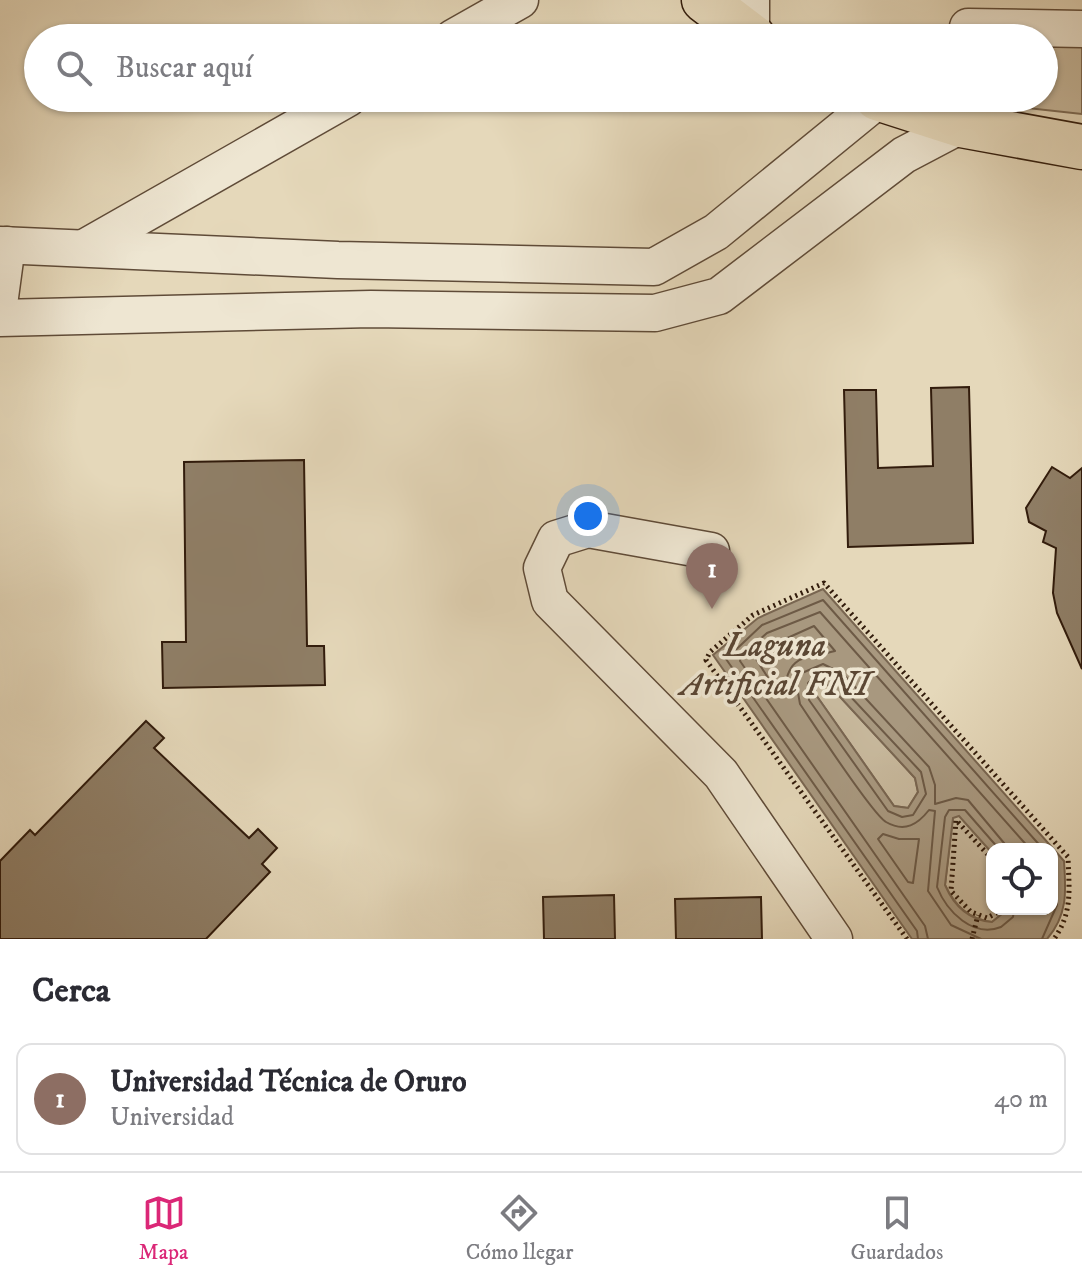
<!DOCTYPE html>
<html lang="es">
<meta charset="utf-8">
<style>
:root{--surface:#fff;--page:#f2f2f3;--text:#2b2b33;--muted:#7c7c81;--line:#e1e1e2;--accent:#db2777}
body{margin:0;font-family:"IM FELL DW Pica",serif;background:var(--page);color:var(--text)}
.controls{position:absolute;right:24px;bottom:24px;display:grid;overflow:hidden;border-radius:16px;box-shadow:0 2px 6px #0004}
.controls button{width:72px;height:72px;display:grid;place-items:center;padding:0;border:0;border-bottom:2px solid var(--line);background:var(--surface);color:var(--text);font:40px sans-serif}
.you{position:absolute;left:588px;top:516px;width:28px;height:28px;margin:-20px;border:6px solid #fff;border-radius:50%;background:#1a73e8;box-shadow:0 0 0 12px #1a73e833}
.badge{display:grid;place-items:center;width:52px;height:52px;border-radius:50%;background:var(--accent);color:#fff;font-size:26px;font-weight:700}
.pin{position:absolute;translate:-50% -66px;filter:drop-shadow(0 2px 4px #0008)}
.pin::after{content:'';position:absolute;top:42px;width:28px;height:24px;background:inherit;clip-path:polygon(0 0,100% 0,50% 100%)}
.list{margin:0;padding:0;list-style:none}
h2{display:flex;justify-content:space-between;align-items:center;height:104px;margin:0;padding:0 32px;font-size:34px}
h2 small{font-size:26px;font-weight:400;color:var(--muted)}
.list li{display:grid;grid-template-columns:52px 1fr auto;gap:24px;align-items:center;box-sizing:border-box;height:112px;margin:0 16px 16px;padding:0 16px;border:2px solid var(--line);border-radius:16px}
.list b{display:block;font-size:30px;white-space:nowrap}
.list p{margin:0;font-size:26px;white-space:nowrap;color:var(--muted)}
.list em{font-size:26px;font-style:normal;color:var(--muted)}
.icon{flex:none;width:44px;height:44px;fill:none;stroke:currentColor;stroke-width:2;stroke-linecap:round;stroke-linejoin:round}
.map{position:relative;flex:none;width:1082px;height:939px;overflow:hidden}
.search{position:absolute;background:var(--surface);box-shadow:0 2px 6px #0004;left:24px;right:24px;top:24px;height:88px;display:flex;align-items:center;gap:20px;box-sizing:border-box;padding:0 28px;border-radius:44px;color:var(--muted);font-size:30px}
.sheet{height:232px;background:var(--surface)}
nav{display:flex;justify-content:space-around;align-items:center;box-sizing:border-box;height:112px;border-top:2px solid var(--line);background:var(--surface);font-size:22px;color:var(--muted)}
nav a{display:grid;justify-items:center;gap:4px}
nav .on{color:var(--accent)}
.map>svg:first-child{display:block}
</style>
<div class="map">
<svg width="1082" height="939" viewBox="0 0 1082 939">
<rect width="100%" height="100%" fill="#e5d8ba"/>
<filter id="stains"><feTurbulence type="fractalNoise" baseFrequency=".0025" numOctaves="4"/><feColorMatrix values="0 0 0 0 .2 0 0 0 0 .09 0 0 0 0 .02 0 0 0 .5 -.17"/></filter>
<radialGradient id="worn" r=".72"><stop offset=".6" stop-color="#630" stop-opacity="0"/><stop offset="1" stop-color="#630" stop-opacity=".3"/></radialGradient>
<g fill="#c7b89c" stroke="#7c6a54" stroke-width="2">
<polygon points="1044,42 1082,42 1082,114 1001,105 998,98 1044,98"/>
<polygon points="822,682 831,687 915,778 918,792 908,808 894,806 816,695 816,684"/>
<path d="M959,815L992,853V909H1008L992,922C969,919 955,906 945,885L953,817Z"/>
</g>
<path fill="#a8987f" stroke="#796651" stroke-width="2" fill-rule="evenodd" d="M823,589L1064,861C1066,891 1068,915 1047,939H912L713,655L758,618ZM822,682L831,687L915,778L918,792L908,808L894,806L816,695V684ZM959,816L992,853V849H1052V909H1008L992,922C969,920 954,906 945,885L953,818Z"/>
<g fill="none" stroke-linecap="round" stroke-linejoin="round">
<g stroke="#6d5a46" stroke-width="2">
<path d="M814,626L835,651C806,659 788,652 784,693L779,695L756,659L774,644Z"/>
<polygon points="816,675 827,675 836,681 921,772 926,794 913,815 902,817 888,811 809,700 808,683"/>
<polygon points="883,834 899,839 919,839 913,883 908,882 878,839"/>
<path d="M999,849L965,810H949L945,817L937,887C947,912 973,938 1001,927L1013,917L1014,909"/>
<polyline points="918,939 917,931 726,659 762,625 823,600 1043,849"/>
<polyline points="928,939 925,926 740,661 741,656 767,633 820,612 1030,849"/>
<path d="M981,939L951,925L928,891L935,811L929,810C918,824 905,833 886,822C872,814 813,723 800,704L797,687L802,673L823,664L843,674L929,767L935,785V804L956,798L968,800L1009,849"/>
<polyline points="1042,939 1057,905 1057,865 1052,859"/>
</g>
</g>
<g fill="#8f7e66" stroke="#321c0c" stroke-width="2">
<polygon points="969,387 973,543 848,547 844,390 876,390 878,468 933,466 931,388"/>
<polygon points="304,460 307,646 324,646 325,685 163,688 162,642 186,642 184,462"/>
<polygon points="1052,467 1070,478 1082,468 1082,669 1057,613 1053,593 1056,548 1043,542 1046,531 1029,522 1026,508"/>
<polygon points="146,721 164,738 154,748 249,838 258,829 277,848 262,864 270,872 206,939 0,939 0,861 30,830 35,835"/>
<polygon points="614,895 615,939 544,939 543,897"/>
<polygon points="761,897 762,939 676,939 675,899"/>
</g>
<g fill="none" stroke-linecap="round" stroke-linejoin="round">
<g stroke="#5f4b38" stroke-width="39">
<g id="minor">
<polyline points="968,27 1082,29"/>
<polyline points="751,37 751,0"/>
<polyline points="453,38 520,0"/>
<polyline points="0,245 338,260 654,267 716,232 879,99"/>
<polyline points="86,247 348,98"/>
<polyline points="0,297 7,245"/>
<polyline points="0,318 371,309 655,313 719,296 904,155 961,125 963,98"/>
<polyline points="711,551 588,529 556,539 542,568 550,601 721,774 834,939"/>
</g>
</g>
<g stroke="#321c0c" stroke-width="47">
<g id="major">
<polyline points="704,0 754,38"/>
<polyline points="877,98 961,125 1082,147"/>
</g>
</g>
<g stroke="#321c0c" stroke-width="5" stroke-dasharray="2 4" stroke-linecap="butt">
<polyline points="992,859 956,820 951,891 971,912 987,918 1004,909"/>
<path d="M907,939L706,660L710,652L753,615L824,583L1068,857C1069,889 1073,912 1054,939"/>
<polyline points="972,939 978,915"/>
</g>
<use href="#minor" stroke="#eee6d2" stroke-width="36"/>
<use href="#major" stroke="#e5d8ba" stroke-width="44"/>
</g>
<g text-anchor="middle" stroke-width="7" stroke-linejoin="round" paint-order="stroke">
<g font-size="34" font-style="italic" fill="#5b4734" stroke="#eee6d2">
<text x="775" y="656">Laguna<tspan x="775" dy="39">Artificial FNI</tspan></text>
</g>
</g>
<rect width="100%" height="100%" filter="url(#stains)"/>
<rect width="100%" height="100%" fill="url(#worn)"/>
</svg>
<div class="controls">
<button><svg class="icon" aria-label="locate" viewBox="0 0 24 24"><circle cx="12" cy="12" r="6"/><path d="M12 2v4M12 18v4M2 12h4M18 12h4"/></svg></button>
</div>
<div class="you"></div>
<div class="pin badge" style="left:712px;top:609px;background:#8d6e63">1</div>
<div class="search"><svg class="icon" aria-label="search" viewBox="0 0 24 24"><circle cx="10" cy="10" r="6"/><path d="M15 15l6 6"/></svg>Buscar aquí</div>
</div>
<section class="sheet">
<h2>Cerca<small></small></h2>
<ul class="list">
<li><span class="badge" style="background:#8d6e63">1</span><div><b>Universidad Técnica de Oruro</b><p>Universidad</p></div><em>40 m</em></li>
</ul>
</section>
<nav>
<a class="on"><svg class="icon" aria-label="map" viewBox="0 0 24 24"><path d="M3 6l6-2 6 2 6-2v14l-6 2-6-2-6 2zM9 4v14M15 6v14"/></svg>Mapa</a>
<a><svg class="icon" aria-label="directions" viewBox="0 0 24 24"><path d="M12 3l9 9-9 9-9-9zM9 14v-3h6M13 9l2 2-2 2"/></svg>Cómo llegar</a>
<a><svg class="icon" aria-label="saved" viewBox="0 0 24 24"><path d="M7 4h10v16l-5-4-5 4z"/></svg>Guardados</a>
</nav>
